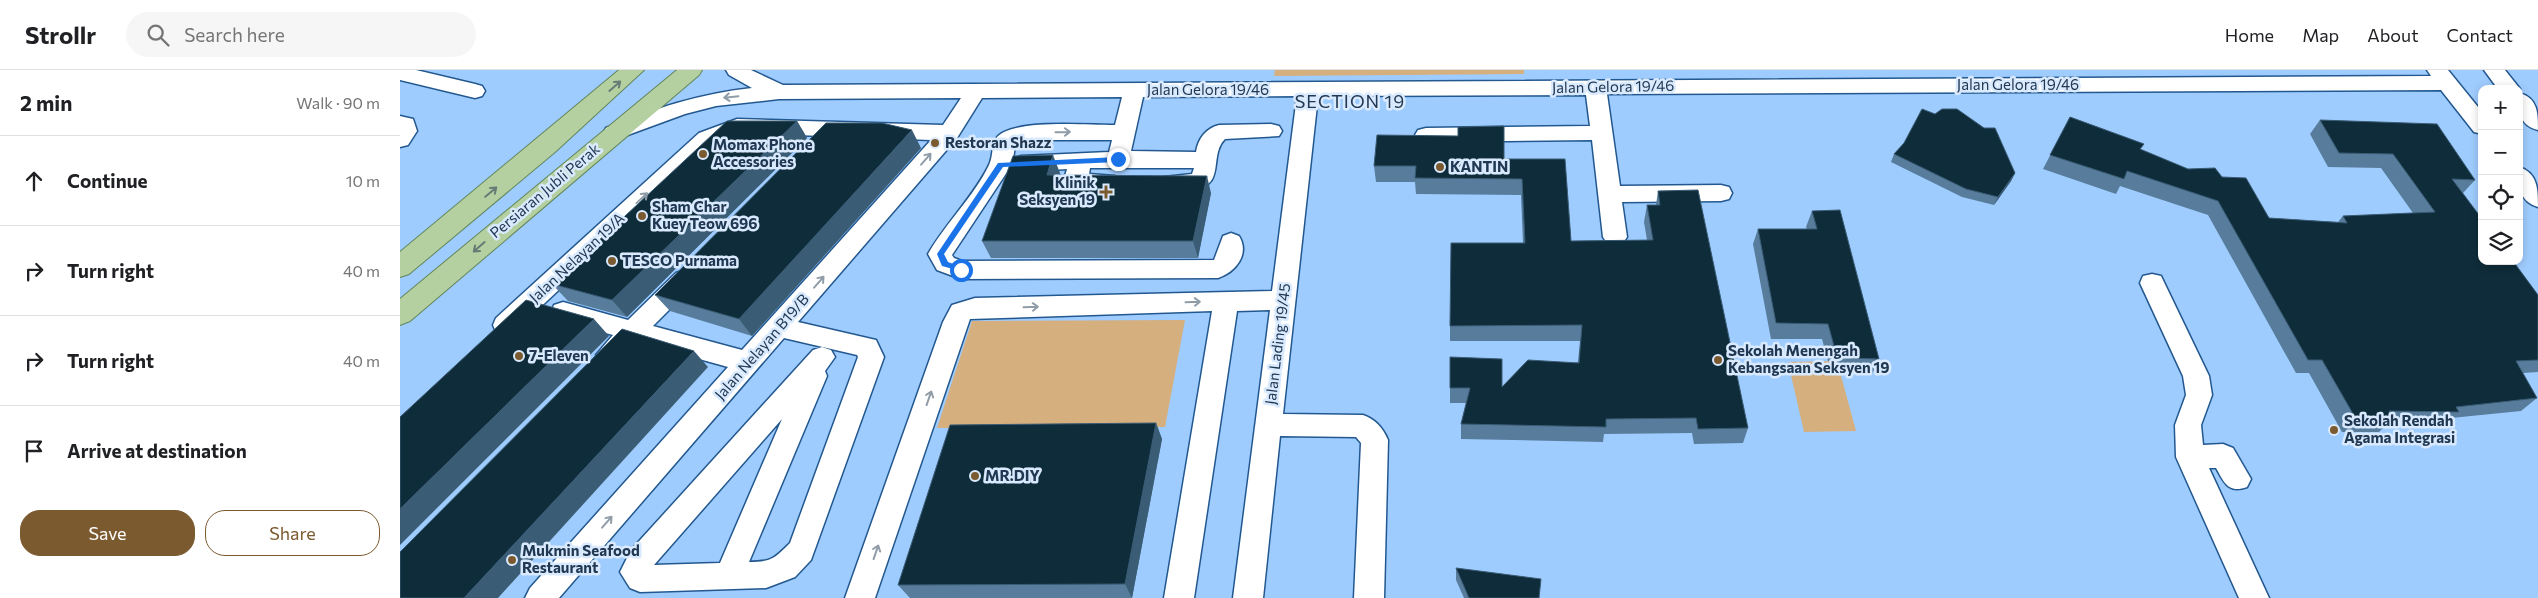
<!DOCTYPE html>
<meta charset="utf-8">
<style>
:root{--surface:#fff;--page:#f6f6f6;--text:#202124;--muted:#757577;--line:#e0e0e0;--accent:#7b5a30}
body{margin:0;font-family:Commissioner,sans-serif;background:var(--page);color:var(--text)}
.controls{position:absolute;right:15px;top:15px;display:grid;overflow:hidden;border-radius:10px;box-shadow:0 2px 8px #0003}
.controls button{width:45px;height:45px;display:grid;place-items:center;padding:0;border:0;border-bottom:1px solid var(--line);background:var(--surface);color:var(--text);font:25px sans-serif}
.stop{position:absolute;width:15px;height:15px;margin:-11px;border:4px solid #1a73e8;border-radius:50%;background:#fff}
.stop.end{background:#1a73e8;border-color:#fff;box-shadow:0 1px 5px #0008}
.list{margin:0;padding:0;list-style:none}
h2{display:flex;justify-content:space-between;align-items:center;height:65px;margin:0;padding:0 20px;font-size:21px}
h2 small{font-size:16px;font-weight:400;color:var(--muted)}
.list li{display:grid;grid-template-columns:32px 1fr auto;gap:15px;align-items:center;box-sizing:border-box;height:90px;padding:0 20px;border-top:1px solid var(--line)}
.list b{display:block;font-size:19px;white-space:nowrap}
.list em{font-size:16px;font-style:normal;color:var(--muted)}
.actions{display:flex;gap:10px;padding:15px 20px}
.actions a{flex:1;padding:11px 0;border:1px solid var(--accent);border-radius:20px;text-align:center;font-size:18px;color:var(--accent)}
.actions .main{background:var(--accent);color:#fff}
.icon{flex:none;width:28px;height:28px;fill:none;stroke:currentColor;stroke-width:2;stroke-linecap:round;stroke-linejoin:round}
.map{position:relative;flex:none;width:2138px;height:528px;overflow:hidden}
header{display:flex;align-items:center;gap:30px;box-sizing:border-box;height:70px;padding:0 25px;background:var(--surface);border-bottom:1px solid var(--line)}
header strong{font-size:24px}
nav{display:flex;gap:28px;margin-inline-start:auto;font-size:18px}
.search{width:350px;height:45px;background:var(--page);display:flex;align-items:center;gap:12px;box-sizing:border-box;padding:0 18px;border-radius:28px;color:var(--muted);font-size:19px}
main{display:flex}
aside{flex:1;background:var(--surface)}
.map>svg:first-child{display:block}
</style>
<header>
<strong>Strollr</strong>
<div class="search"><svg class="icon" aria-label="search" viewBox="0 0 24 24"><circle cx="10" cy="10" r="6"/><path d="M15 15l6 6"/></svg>Search here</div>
<nav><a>Home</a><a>Map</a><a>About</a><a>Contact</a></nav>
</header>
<main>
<aside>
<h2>2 min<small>Walk · 90 m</small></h2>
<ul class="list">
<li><svg class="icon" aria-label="ahead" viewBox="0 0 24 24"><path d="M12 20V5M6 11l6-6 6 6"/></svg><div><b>Continue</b></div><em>10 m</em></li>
<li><svg class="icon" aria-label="right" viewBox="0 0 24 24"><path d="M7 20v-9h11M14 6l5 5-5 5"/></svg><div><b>Turn right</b></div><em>40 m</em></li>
<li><svg class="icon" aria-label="right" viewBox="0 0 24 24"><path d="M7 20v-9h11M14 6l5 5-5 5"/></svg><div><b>Turn right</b></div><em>40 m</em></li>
<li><svg class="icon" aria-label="arrive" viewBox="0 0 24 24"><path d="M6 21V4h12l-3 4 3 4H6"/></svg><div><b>Arrive at destination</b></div></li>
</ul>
<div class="actions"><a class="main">Save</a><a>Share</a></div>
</aside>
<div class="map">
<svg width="2138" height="528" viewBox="0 0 2138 528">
<rect width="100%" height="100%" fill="#9fccfe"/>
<g fill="#d6af7e">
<polygon points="875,0 1124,0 1124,4 874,6"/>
<polygon points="785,250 765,357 537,358 572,251"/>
<polygon points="1437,291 1456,361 1404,362 1388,292"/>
</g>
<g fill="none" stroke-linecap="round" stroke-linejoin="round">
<g stroke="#22588f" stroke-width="3">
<g id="minor">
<polygon points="0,0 16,0 75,14 82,16 85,21 82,26 75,28 0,10"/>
<path d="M326,0H351L383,15L2031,6L2027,0H2048L2082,42V64L2074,62L2041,20L1207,24L1220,116L1321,115L1329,117L1332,123L1329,129L1321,131L1222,132L1227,167L1223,173L1215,176L1207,173L1203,167L1192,70L1026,72L1018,70L1015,65L1018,60L1026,58L1190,56L1186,25L918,26L883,344L963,345C975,349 983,358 988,370L984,528H954L961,373L956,367L880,366L863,528H833L870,240L837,241L794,528H764L812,241L570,249L475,528H445L543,252L552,235L575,228L872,221L897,26L743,27L731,81L796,82C798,69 806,58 819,55L871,54L879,56L882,61L879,66L825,69C808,86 827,117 792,119C782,120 773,121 764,119L761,113L764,107L792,104L794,98H690L689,104L715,106L718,112L715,118C698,123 675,123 665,106L667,99L621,102L613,99L611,96L552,185L554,188L562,191L814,190L823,166L831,163L839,166C850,184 836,202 818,208L561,209L537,200L528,184C545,154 575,125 589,95C595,83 589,69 604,62C629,50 687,55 715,55L722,27L582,28L557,68L398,252L476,270L484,287L411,490L395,507L366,518L240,522L230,518L220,502L231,480L413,280L422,277L431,280L435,287L425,301L427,306L349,492C371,492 374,489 390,473L458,287L457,285L384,268L159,528H125L130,518L328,297L238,272C226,284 218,298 200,292L196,285L213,265L154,249L151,242L154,235L163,232L228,250L276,203L285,200L294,203L297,209L294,215L253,256L342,280L531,70L339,63L315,73L114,262L105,265L96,262L93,255L96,248L299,63L337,49L543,55L561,28L379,29L316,36L285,44L214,70L206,68L203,63L206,58C257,38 298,24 352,18L329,5ZM626,70H712L709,82L621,86L613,89L615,76ZM382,349L320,493L254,495Z"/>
<polygon points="2084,0 2105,0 2120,19 2119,21 2119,19 2098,19"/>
<path d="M2119,23C2138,28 2138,43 2138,60C2118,55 2119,40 2119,23Z"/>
<polygon points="0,46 13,49 17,61 8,75 0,77"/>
<path d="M2119,97C2138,103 2138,120 2138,137C2118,131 2119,115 2119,97Z"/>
<path d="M1752,204L1761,206L1809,306L1812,325L1801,355L1803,375L1823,374L1833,378L1851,409L1847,417C1828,424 1824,412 1816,398H1809L1869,528H1839L1776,387L1775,355L1786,325L1783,306L1740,213L1743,206Z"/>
</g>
</g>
<g stroke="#61865b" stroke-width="2">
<g id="major">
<polygon points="219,0 244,0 155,82 9,204 0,207 0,182"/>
<polygon points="277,0 302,0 299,5 10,251 0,255 0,229"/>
</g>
</g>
<use href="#minor" fill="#fff" fill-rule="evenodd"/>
<use href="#major" fill="#b5d0a0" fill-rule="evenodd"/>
</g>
<g fill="#577c9c">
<polygon points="1670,47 1744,74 1740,80 1788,99 1822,107 1869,148 1938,152 1943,146 2013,143 1981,98 1928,97 1910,64 1920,50 2075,110 2063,123 2138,225 2138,302 2123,303 2137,328 2121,341 2051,348 2044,355 1987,354 1979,362 1942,362 1909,303 1896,303 1808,145 1720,116 1716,124 1643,99"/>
<polygon points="397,51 407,68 227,247 168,231 152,214"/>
<polygon points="521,78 352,266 270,241 255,225"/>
<polygon points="1494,84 1615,103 1611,111 1594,135 1562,127 1491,92"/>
<polygon points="1104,89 1165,89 1171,171 1247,170 1244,152 1247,135 1256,135 1258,121 1348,358 1343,373 1294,374 1292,363 1204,364 1203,372 1061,369 1061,354 1066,333 1050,333 1050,318 1102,317 1178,292 1180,271 1050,271 1050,256 1123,173 1121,125 1016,124 1015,112 976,112 974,96"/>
<polygon points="660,103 659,105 811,123 798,188 591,188 582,171"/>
<polygon points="1412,141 1479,289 1472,304 1440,303 1437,291 1428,291 1422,269 1371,269 1353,174 1358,159 1407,159 1406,157"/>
<polygon points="756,353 762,369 732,528 510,528 498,515"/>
<polygon points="1056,498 1139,528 1064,528 1056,510"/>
</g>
<g fill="#3a5c75">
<polygon points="397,51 407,68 227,247 212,230"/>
<polygon points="512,60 521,78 352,266 339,249"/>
<polygon points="653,85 660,103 654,122 647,105"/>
<polygon points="1615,103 1611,111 1594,135 1598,127"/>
<polygon points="807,106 811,123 798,188 793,171"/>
<polygon points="194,249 209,266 0,475 0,439"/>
<polygon points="294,281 308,297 98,528 64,528"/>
<polygon points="756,353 762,369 732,528 725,514"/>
</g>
<g fill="#0f2c3a" stroke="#3a5c75">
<polygon points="1522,39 1535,44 1542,39 1557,39 1584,58 1595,58 1615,103 1598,127 1566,119 1494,84 1504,73"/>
<polygon points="1670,47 1744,74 1740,79 1788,99 1815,98 1822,107 1846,108 1869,148 1947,153 1943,146 2035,142 1993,84 1939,83 1920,50 2037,54 2075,110 2052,109 2082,149 2082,191 2113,191 2138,225 2138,290 2116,291 2137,328 2056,337 2059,342 1989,341 1993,349 1956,349 1922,290 1908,290 1818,131 1727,101 1724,109 1650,85"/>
<polygon points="327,51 397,51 212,230 152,214"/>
<polygon points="426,53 482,53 512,60 339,249 255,225"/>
<polygon points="1104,56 1104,89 1165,89 1171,171 1253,170 1247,135 1260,135 1258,121 1298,120 1348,358 1298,359 1296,348 1206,349 1206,357 1061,354 1070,318 1050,318 1050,287 1102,289 1102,317 1128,290 1179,293 1182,255 1050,256 1051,173 1125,173 1122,109 1015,108 1016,96 974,96 977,65 1058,66 1058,57"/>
<polygon points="653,85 647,105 807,106 793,171 582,171 613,86"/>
<polygon points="1440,140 1479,289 1447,288 1443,276 1434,276 1428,254 1376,253 1358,159 1417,159 1412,141"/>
<polygon points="126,230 194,249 0,439 0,347"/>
<polygon points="222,259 294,281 64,528 0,528 0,482"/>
<polygon points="756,353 725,514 498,515 550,355"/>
<polygon points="1056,498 1141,509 1139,528 1069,528"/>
</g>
<defs><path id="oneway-shaft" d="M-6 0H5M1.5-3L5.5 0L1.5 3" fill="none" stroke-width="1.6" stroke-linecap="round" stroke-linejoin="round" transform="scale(1.25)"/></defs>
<g stroke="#647c75">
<use href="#oneway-shaft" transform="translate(215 16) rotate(-41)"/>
<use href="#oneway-shaft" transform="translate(91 122) rotate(-40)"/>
<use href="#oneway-shaft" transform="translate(79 177) rotate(139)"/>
</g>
<g stroke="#909ca8">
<use href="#oneway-shaft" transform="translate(331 27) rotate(174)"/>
<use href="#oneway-shaft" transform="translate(663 62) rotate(-1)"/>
<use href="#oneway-shaft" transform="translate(526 89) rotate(-49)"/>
<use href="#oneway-shaft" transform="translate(242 128) rotate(-43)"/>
<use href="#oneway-shaft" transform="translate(419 212) rotate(-49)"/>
<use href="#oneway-shaft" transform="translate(793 232) rotate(-2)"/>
<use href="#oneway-shaft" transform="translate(631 237) rotate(-2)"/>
<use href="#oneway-shaft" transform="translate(529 328) rotate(-71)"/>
<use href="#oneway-shaft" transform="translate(207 452) rotate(-49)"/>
<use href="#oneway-shaft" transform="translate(476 482) rotate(-71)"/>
</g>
<polygon fill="#1a73e8" points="718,87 722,89 718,92 603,97 544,184 548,192 564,198 564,202 542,196 537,184 598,93"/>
<g fill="#7b5a30" stroke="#d9eafe" stroke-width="2">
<circle cx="535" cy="73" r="5"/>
<circle cx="303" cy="84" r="5"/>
<circle cx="1040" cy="97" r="5"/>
<path d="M703.5 114.5h5v5h5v5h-5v5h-5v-5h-5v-5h5z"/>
<circle cx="242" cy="146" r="5"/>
<circle cx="212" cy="191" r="5"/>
<circle cx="119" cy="286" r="5"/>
<circle cx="1318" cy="290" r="5"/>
<circle cx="1934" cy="360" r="5"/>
<circle cx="575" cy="406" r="5"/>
<circle cx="112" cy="490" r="5"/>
</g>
<g text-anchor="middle" stroke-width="5" stroke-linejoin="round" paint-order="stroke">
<g font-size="15" fill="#213852" stroke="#d9eafe">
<text x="1618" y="20">Jalan Gelora 19/46</text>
<text transform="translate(1213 17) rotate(-1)" y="5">Jalan Gelora 19/46</text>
<text x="808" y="25">Jalan Gelora 19/46</text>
<text transform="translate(145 121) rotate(-40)" y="5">Persiaran Jubli Perak</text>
<text transform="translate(177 188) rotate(-43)" y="5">Jalan Nelayan 19/A</text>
<text transform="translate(878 274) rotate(-83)" y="5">Jalan Lading 19/45</text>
<text transform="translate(362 277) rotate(-49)" y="5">Jalan Nelayan B19/B</text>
</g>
<g font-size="15" font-weight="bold" fill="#213852" stroke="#d9eafe" text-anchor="start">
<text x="545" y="78">Restoran Shazz</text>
<text x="313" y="80">Momax Phone<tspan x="313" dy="17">Accessories</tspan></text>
<text x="1050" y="102">KANTIN</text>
<text x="695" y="118" text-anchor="end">Klinik<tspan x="695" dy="17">Seksyen 19</tspan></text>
<text x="252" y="142">Sham Char<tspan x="252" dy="17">Kuey Teow 696</tspan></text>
<text x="222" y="196">TESCO Purnama</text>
<text x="1328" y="286">Sekolah Menengah<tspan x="1328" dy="17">Kebangsaan Seksyen 19</tspan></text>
<text x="129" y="291">7-Eleven</text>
<text x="1944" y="356">Sekolah Rendah<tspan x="1944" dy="17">Agama Integrasi</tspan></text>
<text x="585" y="411">MR.DIY</text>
<text x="122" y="486">Mukmin Seafood<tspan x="122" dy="17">Restaurant</tspan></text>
</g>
<g font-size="18" letter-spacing="1" fill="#213852" stroke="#d9eafe">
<text x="950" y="38">SECTION 19</text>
</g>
</g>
</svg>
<div class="controls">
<button>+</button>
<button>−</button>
<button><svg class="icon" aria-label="locate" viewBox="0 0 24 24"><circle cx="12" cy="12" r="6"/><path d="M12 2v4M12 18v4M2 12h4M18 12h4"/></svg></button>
<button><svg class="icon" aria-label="layers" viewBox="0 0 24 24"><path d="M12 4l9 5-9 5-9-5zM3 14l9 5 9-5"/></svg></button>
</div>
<div class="stop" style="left:561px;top:200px"></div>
<div class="stop end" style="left:718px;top:89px"></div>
</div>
</main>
